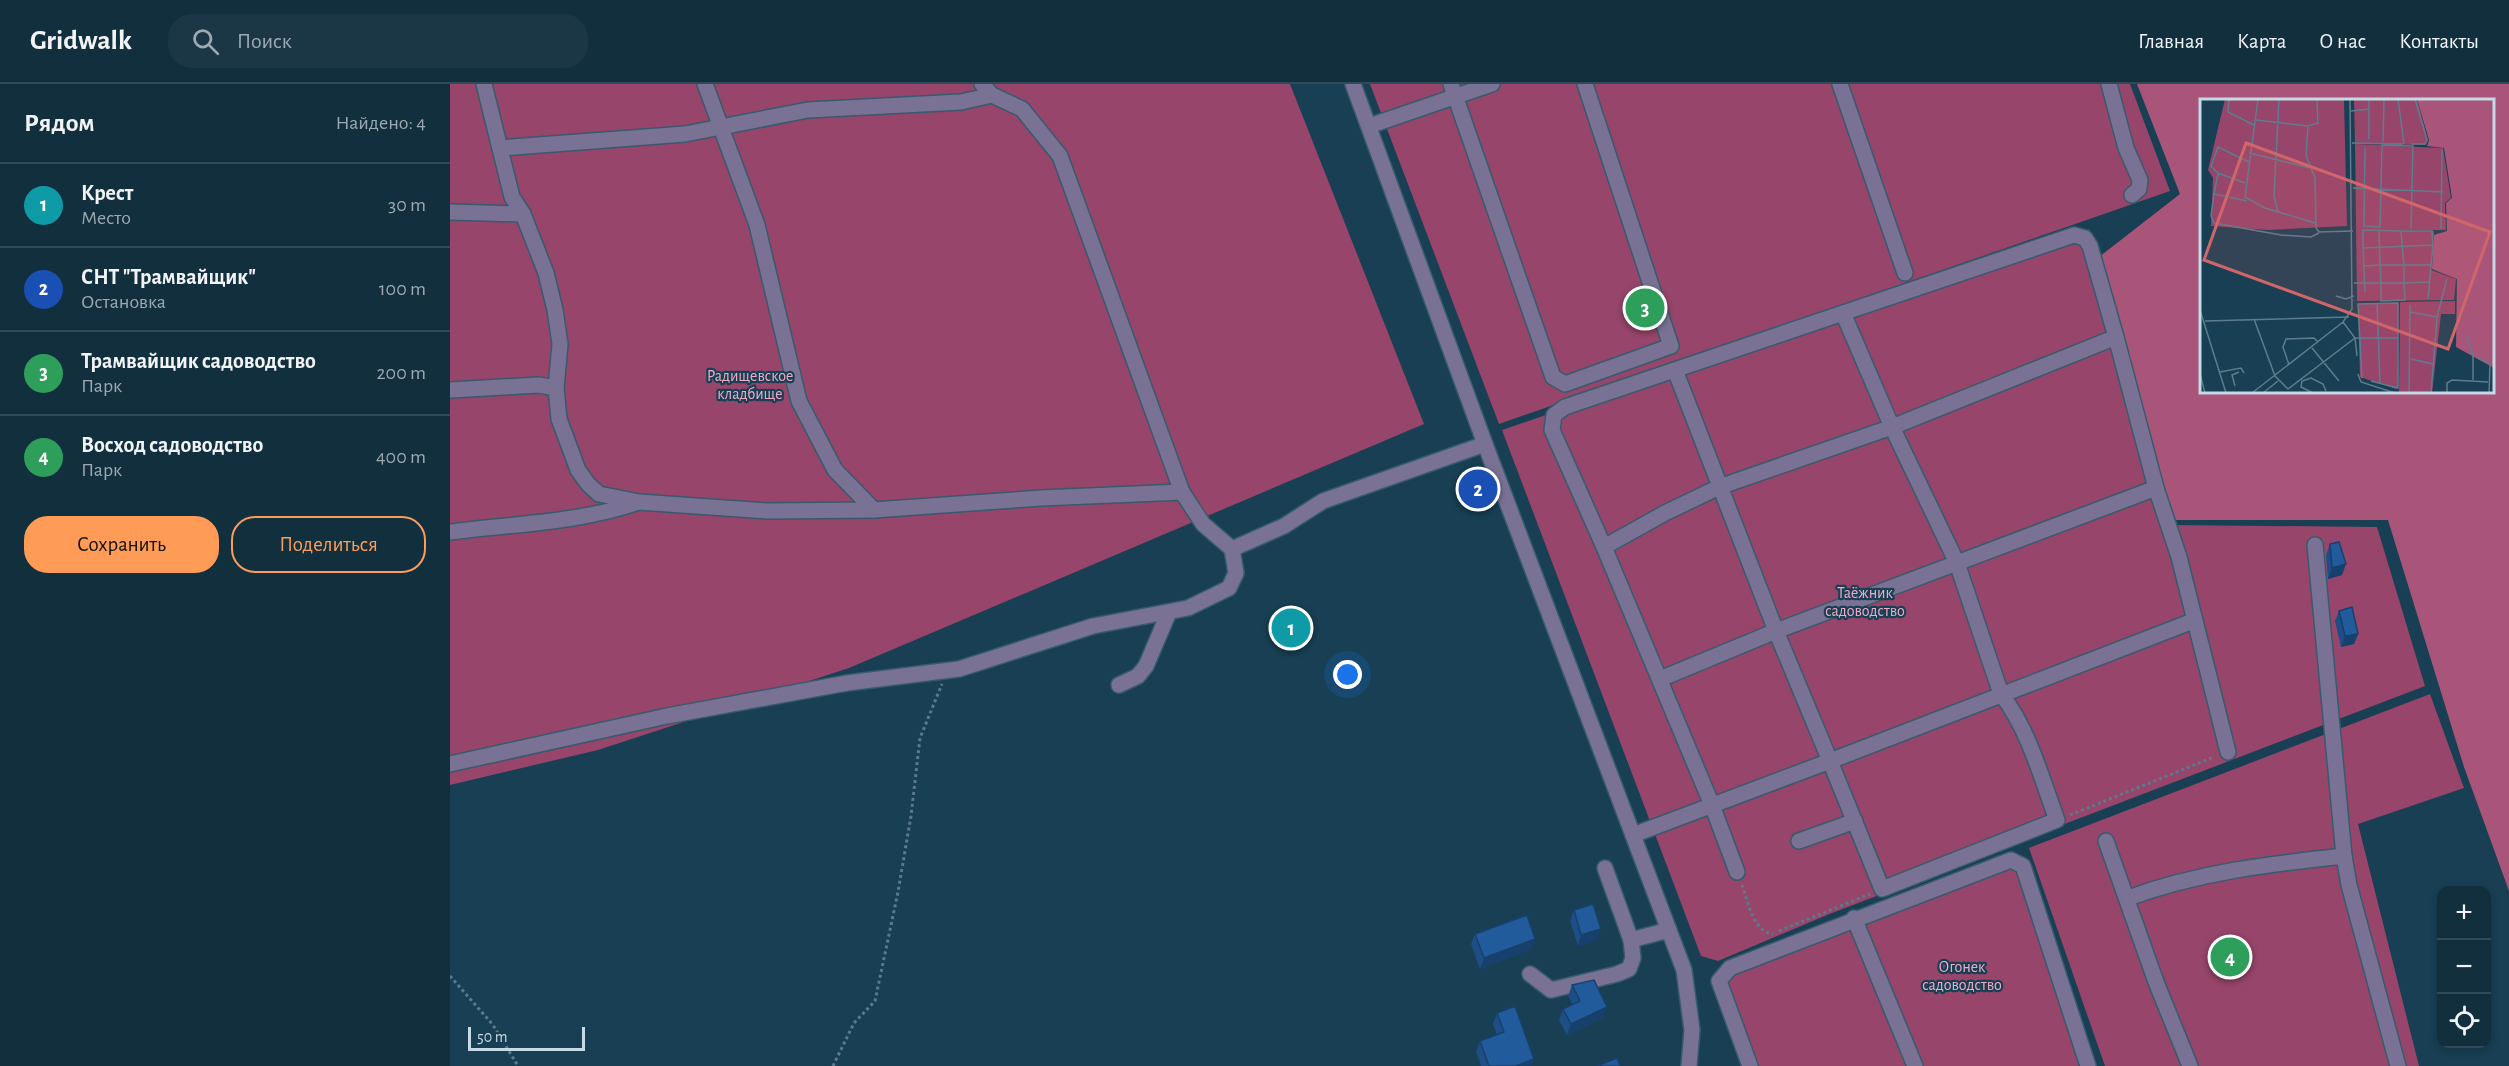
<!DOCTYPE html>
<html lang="ru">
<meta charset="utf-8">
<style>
:root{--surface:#122f3e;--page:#1b3745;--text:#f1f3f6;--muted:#9ca9b0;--line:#314a58;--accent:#fe9c57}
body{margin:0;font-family:"Alegreya Sans",sans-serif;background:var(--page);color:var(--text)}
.controls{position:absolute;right:18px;bottom:18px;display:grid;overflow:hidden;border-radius:12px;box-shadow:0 3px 9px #0003}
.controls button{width:54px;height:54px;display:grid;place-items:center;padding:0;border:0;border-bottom:2px solid var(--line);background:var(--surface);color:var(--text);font:30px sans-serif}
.scale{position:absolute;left:18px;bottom:15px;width:117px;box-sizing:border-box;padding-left:6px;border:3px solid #c5d9e6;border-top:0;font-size:16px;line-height:21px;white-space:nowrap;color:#c5d9e6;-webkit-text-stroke:4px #183f53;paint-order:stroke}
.you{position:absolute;left:898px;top:591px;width:21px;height:21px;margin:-15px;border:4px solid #fff;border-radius:50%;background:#1a73e8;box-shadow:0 0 0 9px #1a73e833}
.badge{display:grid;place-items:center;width:39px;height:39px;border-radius:50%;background:var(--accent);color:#fff;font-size:20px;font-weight:700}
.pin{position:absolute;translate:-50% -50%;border:3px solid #fff;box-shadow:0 2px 6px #0006}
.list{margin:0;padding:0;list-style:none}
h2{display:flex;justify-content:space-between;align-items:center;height:78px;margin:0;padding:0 24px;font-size:26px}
h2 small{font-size:20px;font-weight:400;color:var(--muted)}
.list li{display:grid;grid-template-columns:39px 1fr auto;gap:18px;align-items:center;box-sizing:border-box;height:84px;padding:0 24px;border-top:2px solid var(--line)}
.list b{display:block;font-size:22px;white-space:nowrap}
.list p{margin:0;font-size:20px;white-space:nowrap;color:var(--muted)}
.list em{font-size:20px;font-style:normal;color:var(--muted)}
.actions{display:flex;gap:12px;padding:18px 24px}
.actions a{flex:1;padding:14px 0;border:2px solid var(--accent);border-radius:24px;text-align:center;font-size:21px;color:var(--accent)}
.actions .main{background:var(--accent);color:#111}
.icon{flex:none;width:33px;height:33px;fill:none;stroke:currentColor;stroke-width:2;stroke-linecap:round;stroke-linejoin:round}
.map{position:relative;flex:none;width:2059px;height:982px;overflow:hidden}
header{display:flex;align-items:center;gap:36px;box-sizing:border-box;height:84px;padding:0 30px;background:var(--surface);border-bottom:2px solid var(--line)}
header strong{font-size:28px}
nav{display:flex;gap:33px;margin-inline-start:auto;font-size:21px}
.search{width:420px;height:54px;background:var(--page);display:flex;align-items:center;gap:15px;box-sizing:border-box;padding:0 21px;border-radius:24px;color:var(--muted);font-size:22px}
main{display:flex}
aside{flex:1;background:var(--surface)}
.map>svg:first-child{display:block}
</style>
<header>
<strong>Gridwalk</strong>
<div class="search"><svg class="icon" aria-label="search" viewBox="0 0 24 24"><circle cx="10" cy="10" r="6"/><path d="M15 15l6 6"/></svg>Поиск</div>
<nav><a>Главная</a><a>Карта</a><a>О нас</a><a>Контакты</a></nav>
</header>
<main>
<aside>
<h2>Рядом<small>Найдено: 4</small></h2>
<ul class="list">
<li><span class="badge" style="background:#0f9aa8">1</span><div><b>Крест</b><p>Место</p></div><em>30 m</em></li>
<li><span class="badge" style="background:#1a4fb4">2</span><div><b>СНТ &quot;Трамвайщик&quot;</b><p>Остановка</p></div><em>100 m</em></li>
<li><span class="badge" style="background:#2e9e5b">3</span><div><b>Трамвайщик садоводство</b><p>Парк</p></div><em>200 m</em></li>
<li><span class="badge" style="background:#2e9e5b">4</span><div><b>Восход садоводство</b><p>Парк</p></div><em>400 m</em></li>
</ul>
<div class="actions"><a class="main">Сохранить</a><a>Поделиться</a></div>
</aside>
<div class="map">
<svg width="2059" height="982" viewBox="0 0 2059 982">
<rect width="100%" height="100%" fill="#183f53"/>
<g fill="#97456a">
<polygon points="0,0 840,0 974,340 399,584 148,666 0,701"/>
<polygon points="920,0 1680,0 1720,107 1049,340"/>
<polygon points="1639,145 1721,441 1927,443 1975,602 1377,831 1268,877 1251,872 1052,346"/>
<polygon points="1980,610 2014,704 1908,740 1969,982 1655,982 1579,764"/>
<polygon points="1561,776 1573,782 1638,982 1300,982 1269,897"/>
</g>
<path fill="#a9557a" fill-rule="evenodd" d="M1687,0H2059V807L2014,683L1938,436H1723L1649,173L1730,110ZM1752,16H2042V308H1752Z"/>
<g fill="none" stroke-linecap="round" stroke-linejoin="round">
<g stroke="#375b6d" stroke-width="18">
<g id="minor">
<polyline points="34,0 62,113 73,130 96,189 105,226 110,260 106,304 109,335 128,386 138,400 149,410 189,418 318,427 424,426 591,414 732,408"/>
<polyline points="255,0 307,141 349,317 385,386 424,426"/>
<polyline points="532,0 542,11 572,25 610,72 732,408 753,440 782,465 834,442 873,417 1035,360"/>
<polyline points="903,0 1035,360 1234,886 1242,946 1239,982"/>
<polyline points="1001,0 1103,293 1115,300 1221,262 1135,0"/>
<polyline points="1390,0 1455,189"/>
<polyline points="1659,0 1676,64 1690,96 1689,105 1682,111"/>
<polyline points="919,42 1042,0"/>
<polyline points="50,64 235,50 358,26 511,18 542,11"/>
<polyline points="0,128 73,130"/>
<polyline points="1393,229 1624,151 1635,154 1640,162 1666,253"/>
<polyline points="0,306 89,301 106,304"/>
<path d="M0,448C61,440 127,439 186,419"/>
<polyline points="1865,461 1894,772"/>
<path d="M1154,463L1102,346L1104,331L1115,323L1393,229L1442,343L1507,479L1551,610C1579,646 1591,693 1607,736L1432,805L1380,677L1743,537"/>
<polyline points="1210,595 1326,547 1225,286"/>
<polyline points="669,601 688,592 696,582 719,528"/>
<polyline points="0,680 217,632 397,599 509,585 643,542 738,524 779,504 786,489 782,465"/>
<polyline points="1183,751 1380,677 1326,547 1706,404"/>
<polyline points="1349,757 1405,737"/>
<polyline points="1656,757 1706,898 1740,982"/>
<polyline points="1155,784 1181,856"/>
<polyline points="1287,788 1262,721 1154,463 1215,429 1269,403 1442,343 1666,253 1706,404 1729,473 1778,668"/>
<path d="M1678,814C1749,788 1819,780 1894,772L1899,801L1948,982"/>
<polyline points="1404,834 1465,982"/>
<polyline points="1080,890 1101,906 1167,890 1179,885 1183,874 1181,856 1219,846"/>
<polyline points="1300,982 1269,897 1280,884 1561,776 1573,782 1638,982"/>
</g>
</g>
<g stroke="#5b7b8c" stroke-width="3" stroke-dasharray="3 3" stroke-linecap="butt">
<polyline points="1620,731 1764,673"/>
<path d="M1292,801C1298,817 1303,848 1323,850"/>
<polyline points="1329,847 1420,810"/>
<polyline points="0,892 43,941 68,982"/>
<polyline points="383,982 404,939 425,917 448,808 461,732 470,654 492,600"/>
</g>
<use href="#minor" stroke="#797295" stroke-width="15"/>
</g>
<g fill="#1d4e85">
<polygon points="1880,460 1892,491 1878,495 1876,471"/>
<polygon points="1889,527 1908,550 1904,560 1891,563 1885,537"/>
<polygon points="1124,826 1147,856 1128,862 1120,837"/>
<polygon points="1025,850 1085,855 1081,865 1030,885 1021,860"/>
<polygon points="1122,901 1153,934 1117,951 1109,936 1113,925 1123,921 1118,912"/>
<polygon points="1047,929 1084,975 1082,982 1031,982 1026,968 1030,957 1047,951 1043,940"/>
</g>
<g fill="#18406c">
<polygon points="1896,480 1892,491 1878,495 1882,484"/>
<polygon points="1908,550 1904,560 1891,563 1895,552"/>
<polygon points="1151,845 1147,856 1128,862 1131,851"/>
<polygon points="1085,855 1081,865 1030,885 1034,874"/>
<polygon points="1157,923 1153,934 1117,951 1121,940"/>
<polygon points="1084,975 1082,982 1066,982"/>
</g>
<g fill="#225b9b" stroke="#18406c" stroke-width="1.5">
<polygon points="1889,458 1896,480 1882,484 1880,460"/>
<polygon points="1902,523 1908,550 1895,552 1889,527"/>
<polygon points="1143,820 1151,845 1131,851 1124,826"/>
<polygon points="1077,831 1085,855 1034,874 1025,850"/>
<polygon points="1144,896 1157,923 1121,940 1113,925 1130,917 1122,901"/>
<polygon points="1065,922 1084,975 1066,982 1039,982 1030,957 1054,948 1047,929"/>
<polygon points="1167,974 1170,982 1147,982"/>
</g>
<g text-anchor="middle" stroke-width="4.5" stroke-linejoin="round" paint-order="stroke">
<g font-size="16" fill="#f2abc7" stroke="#183f53">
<text x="300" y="297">Радищевское<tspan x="300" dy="18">кладбище</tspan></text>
<text x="1415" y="514">Таёжник<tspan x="1415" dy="18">садоводство</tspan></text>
<text x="1512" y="888">Огонек<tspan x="1512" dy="18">садоводство</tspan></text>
</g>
</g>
<g transform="translate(1750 15)">
<rect width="294" height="294" fill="#183f53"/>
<path d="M25,0H144L147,127L68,131L11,127L13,79L8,71ZM154,0H217L228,41L226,46L155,45ZM155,45L243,49L251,99L245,104L246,131H167L234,132L231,171L256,180L254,201L157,202ZM255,202V215H241L232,294L199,293L200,203ZM198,204V289L196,290L160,278L158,205Z" fill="#97456a"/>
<path d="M217,0H294V269L256,248L257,180L232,170L234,136L247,132L246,104L252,99L244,49L227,47L229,41Z" fill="#a9557a"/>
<path fill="none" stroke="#5d7d8e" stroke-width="1.5" d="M29,0L28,13L54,26M58,0L45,98L65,109L115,124M117,0L118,24L108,27L106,56L115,79L116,129L119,133L153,132M198,0L204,45M151,12L169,10M56,21L108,27M169,40V0M183,43L184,0M152,44L203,45M211,45H225L227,41L215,0M165,49L164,127L180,128L182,46L213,47L211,130M49,54L110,69M18,74L14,95L47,102M45,84L18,74L11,67L18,48L49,63M153,89L243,93M14,95L11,117L14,124L81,136L111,138L119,134M78,113L74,97L79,0M241,130L242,51M201,132H232L233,146M163,149V131L201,132L204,166V184L205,201L181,202V184H204L230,183M164,167L180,166L179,131M154,184H181L180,166H231M165,193L163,149L233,146L228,200M136,197L146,200L154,197M177,204L180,285M0,211L26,294M210,213L237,218L231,294M237,218L247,180M54,220L75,277L88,290L155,239H198M5,222L149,218M143,223L155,239L157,257M267,237L273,256V281M112,249L139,282M278,259L290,265L289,294M211,260L233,265M89,266L83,248L86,240L114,239L118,243M20,273L41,269L44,274M0,275L5,294M158,275L161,283L195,294M162,279L158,205L198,204V289L171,282M35,287L32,276L39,273M52,294L143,223L152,210L150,0M63,294L78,282M113,294L101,288L102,282L111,279L123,285L126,292M209,294L210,206M247,294V284L252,281L288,283"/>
<path fill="#d0666a" fill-opacity="0.15" stroke="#d0666a" stroke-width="3" d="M46,44L290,133L248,250L4,161Z"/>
<rect width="294" height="294" fill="none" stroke="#c5d9e6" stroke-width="3"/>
</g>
</svg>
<div class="controls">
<button>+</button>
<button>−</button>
<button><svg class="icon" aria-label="locate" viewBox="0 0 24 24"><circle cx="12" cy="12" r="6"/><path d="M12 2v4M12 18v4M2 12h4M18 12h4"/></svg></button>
</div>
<div class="scale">50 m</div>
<div class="you"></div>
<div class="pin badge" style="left:841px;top:544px;background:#0f9aa8">1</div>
<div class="pin badge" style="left:1028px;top:405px;background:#1a4fb4">2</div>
<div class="pin badge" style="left:1195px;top:224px;background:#2e9e5b">3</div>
<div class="pin badge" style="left:1780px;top:873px;background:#2e9e5b">4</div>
</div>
</main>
